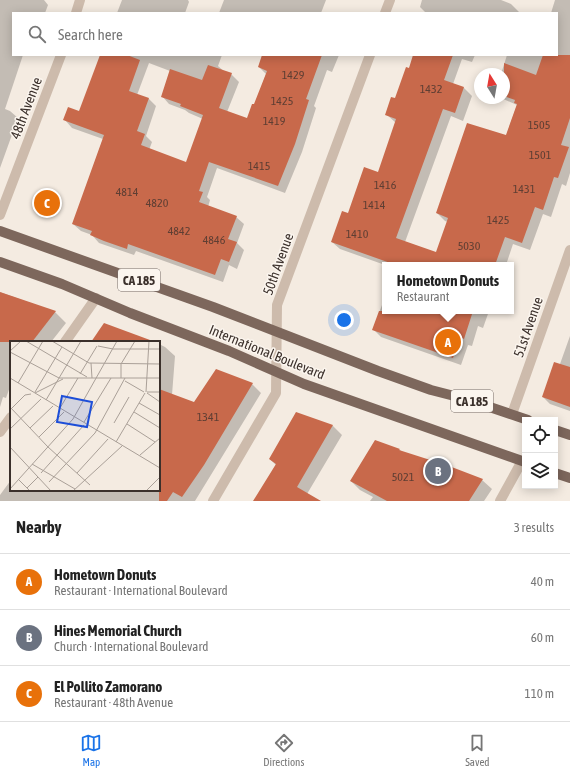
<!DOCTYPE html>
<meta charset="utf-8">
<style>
:root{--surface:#fff;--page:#f2f2f2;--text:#222;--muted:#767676;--line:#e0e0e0;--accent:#1a73e8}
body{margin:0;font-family:"Asap Condensed",sans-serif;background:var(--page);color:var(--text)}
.controls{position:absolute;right:12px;bottom:12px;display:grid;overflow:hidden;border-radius:0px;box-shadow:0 2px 10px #0003}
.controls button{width:36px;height:36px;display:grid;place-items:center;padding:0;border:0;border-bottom:1px solid var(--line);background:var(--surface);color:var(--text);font:20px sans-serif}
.compass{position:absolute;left:474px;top:68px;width:36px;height:36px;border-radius:50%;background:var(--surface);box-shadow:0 2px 10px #0003;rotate:349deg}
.you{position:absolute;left:344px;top:320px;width:14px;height:14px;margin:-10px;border:3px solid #fff;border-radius:50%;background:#1a73e8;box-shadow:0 0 0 6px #1a73e833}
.badge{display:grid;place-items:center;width:26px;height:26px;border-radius:50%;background:var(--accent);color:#fff;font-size:13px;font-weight:700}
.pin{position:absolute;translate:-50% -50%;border:2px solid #fff;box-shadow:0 1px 4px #0006}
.popup{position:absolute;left:382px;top:262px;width:132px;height:52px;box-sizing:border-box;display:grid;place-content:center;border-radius:0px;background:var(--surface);filter:drop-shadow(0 1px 3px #0005);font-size:13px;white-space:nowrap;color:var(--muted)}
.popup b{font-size:15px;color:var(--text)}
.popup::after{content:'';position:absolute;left:50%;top:100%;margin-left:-8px;border:8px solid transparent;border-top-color:var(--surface)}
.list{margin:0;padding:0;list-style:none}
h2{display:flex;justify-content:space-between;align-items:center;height:52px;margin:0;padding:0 16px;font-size:17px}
h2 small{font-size:13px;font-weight:400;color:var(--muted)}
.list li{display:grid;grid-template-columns:26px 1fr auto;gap:12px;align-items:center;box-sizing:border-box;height:56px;padding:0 16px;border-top:1px solid var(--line)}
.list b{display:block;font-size:15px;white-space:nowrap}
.list p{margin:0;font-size:13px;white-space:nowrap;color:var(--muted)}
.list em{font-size:13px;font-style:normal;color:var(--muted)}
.icon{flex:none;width:22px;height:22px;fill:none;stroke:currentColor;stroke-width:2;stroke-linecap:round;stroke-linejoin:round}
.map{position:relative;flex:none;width:570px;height:501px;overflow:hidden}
.search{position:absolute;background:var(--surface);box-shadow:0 2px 10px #0003;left:12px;right:12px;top:12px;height:44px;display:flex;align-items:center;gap:10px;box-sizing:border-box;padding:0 14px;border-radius:0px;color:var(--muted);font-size:15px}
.sheet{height:220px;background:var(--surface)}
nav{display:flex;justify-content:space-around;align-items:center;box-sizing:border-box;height:56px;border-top:1px solid var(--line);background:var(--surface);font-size:11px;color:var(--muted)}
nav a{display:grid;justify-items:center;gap:2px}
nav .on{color:var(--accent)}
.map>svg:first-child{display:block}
</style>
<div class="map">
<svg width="570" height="501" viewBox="0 0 570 501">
<rect width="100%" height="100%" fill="#f4ebe1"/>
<g fill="#0003" fill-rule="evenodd">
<polygon points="0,0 44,0 48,5 45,13 13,13 13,55 23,55 5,109 10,111 18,118 0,168"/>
<polygon points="122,0 188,0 189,2 185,13 117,13"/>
<polygon points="224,0 326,0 321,13 219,13"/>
<polygon points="422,0 501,0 511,4 519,12 519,13 426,13 420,7"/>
<polygon points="555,0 570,0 570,173 566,186 562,184 551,217 543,214 530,250 513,244 506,265 385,265 340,249 332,242 348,215 379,174 396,123 386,114 396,99 415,55 475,55 472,62 462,59 453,84 464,88 472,96 463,121 451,116 405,242 437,253 448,222 445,221 437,213 506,136 517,105 501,98 504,98 504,74 501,74 507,55 557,55 557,13 551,13"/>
<path d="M102,55H222L218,66L226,73L231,74L239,82L227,112L247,119L255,106L266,74L259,67L263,55H339L332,72L327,70L314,106L316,108L302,152L285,193L217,168L207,197L210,200L208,207L236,217L244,224L237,243L244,250L237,269L229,265L223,282L136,251L134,255L99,243L92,235L81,231L73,224L103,139L72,128L65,120L80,112ZM149,63L170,71L162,96L169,104L185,110L189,113L203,119L187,164L149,150L152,142L146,136L156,106L149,99L137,95Z"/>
<polygon points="0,292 55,312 66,323 51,342 11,342 11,384 6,398 3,397 0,407"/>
<polygon points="385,297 385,311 489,311 483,328 478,326 472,346 468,345 461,365 381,337 373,329"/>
<polygon points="570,336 570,411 550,404 543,397 560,364"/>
<polygon points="159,344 165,347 175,356 172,395 195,403 252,384 261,393 195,501 0,501 0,495 11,480 11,490 159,490"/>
<polygon points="297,414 333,426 342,435 307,494 319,501 254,501 276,465 270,459"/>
<polygon points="376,441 400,450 402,452 482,480 492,489 484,501 370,501 373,497 360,490 351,481"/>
</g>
<g fill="#c8694b">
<polygon points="100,55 127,55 140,60 129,91 149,98 137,131 145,134 141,145 186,162 203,115 180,106 181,104 161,97 170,69 202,80 208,65 232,73 219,108 247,118 252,104 254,104 267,71 258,67 262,55 322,55 306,99 309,100 295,144 278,186 209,162 199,191 203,192 199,202 237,216 228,239 237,242 229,262 221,259 215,275 128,244 127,249 104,241 90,235 92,231 72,224 104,135 63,120 68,107 79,111"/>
<polygon points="413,55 453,55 444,80 464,87 455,113 443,109 396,238 436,252 448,218 436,213 467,123 506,135 517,104 514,103 515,100 504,96 504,63 536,75 543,55 570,55 570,118 561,145 569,147 558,178 554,177 543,210 535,207 522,243 505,237 495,265 396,265 331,242 342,211 348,213 364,167 378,172 396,119 385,115 391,97 395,98 406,67 409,68"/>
<polygon points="0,292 56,311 32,342 0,342"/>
<polygon points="379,311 473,311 464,339 460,337 453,358 372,330"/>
<polygon points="104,323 150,340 150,342 91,342"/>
<polygon points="554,362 570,367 570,407 542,397"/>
<polygon points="216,369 253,383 204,465 182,497 173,492 167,501 159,501 159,389 194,402"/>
<polygon points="296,412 333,425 297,487 321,501 253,501 276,464 269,459"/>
<polygon points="375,440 400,449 399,450 449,466 483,479 469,501 387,501 350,481"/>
</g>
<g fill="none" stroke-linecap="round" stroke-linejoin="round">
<g stroke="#cdbbac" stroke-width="10">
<polyline points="76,13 80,0"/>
<polyline points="385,13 390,0"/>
<polyline points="0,215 61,55"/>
<polyline points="65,342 96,298"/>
<polyline points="512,414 570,250"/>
<polyline points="0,432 11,417"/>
<polyline points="213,501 276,393 277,305 370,55"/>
<polyline points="500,501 522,461"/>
</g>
<g stroke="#7d675c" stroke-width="10">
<polyline points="0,231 213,307 378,371 431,390 466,399 528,420"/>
<polyline points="0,262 62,284 130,313 229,351 304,384 525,462"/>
<polyline points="555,430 570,435"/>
<polyline points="555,473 570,478"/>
</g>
</g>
<g text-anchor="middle" stroke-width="3" stroke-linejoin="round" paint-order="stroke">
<g font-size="12" fill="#5e3e33">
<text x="293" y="79">1429</text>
<text x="431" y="93">1432</text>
<text x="282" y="105">1425</text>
<text x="274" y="125">1419</text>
<text x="539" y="129">1505</text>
<text x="540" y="159">1501</text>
<text x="259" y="170">1415</text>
<text x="385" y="189">1416</text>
<text x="524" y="193">1431</text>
<text x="127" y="196">4814</text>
<text x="157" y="207">4820</text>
<text x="374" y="209">1414</text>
<text x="498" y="224">1425</text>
<text x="179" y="235">4842</text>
<text x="357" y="238">1410</text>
<text x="214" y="244">4846</text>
<text x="469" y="250">5030</text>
<text x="208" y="421">1341</text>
<text x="403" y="481">5021</text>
</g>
<g fill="#fbf5ee" stroke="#756b66" stroke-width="1">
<rect x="118" y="269" width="42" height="22" rx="3"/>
<rect x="451" y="390" width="42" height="22" rx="3"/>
</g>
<g font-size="13" font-weight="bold" fill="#3b302b">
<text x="139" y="285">CA 185</text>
<text x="472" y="406">CA 185</text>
</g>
<g font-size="14" fill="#3b302b" stroke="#fbf5ee">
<text transform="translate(26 108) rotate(-69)" y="5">48th Avenue</text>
<text transform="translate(278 264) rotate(-70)" y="5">50th Avenue</text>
<text transform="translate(528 327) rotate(-71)" y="5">51st Avenue</text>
<text transform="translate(267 352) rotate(22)" y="5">International Boulevard</text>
</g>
</g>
<g transform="translate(10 341)">
<rect width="150" height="150" fill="#f4ebe1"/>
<path fill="none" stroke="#aaa098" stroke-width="1" d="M16,0L77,36M42,0L79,22L150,23M88,5L103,8H150M0,10L11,0M0,11L49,37H150M81,22L82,37M70,33L87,5M0,37L150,127M111,37V23L125,0M115,40L134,51M8,42L33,0M25,51L52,6M136,51L139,0M137,51H150M25,52L53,38M137,52L150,61M36,59L71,0M129,62L150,74M0,66L38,106L80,144M50,67L68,37M0,69L15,54L21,53M124,71L150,87M74,81L101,37M104,82L119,56M117,83L145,101M20,87L43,65M0,88L31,58M29,96L54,71M106,101L135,52M0,106L41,150M130,114L150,97M22,123L65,148M31,132L74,84M67,132L98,98M8,138L20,150M39,141L85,92L115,37M17,147L28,136M0,148L63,78L107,0M63,150L112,105M136,150L150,136"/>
<path fill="#1d4ed8" fill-opacity="0.15" stroke="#1d4ed8" stroke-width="2" d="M52,55L82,61L77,86L47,81Z"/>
<rect width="150" height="150" fill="none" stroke="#3b302b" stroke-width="2"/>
</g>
</svg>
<div class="controls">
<button><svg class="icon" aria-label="locate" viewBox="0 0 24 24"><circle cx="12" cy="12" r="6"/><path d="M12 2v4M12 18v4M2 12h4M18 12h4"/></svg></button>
<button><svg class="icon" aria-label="layers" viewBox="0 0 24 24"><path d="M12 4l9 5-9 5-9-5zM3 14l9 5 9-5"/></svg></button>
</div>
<svg class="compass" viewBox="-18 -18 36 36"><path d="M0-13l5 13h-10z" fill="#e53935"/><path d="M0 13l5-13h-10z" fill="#767676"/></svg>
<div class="you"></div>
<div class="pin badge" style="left:448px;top:342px;background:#e8710a">A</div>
<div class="popup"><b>Hometown Donuts</b>Restaurant</div>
<div class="pin badge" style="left:438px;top:471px;background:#6b7280">B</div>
<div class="pin badge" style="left:47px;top:203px;background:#e8710a">C</div>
<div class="search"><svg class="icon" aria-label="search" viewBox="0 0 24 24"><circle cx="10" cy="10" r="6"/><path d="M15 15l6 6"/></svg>Search here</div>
</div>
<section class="sheet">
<h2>Nearby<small>3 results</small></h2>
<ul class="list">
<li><span class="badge" style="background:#e8710a">A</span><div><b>Hometown Donuts</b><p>Restaurant · International Boulevard</p></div><em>40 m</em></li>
<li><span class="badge" style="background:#6b7280">B</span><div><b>Hines Memorial Church</b><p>Church · International Boulevard</p></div><em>60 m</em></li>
<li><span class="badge" style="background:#e8710a">C</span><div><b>El Pollito Zamorano</b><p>Restaurant · 48th Avenue</p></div><em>110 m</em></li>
</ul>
</section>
<nav>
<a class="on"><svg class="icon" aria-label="map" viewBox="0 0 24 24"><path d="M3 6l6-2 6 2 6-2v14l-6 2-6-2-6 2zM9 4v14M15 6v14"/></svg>Map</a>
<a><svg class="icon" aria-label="directions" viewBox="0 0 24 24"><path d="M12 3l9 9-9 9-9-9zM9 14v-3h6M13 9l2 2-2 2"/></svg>Directions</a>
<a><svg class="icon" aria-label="saved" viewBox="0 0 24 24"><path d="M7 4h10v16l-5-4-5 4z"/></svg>Saved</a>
</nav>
